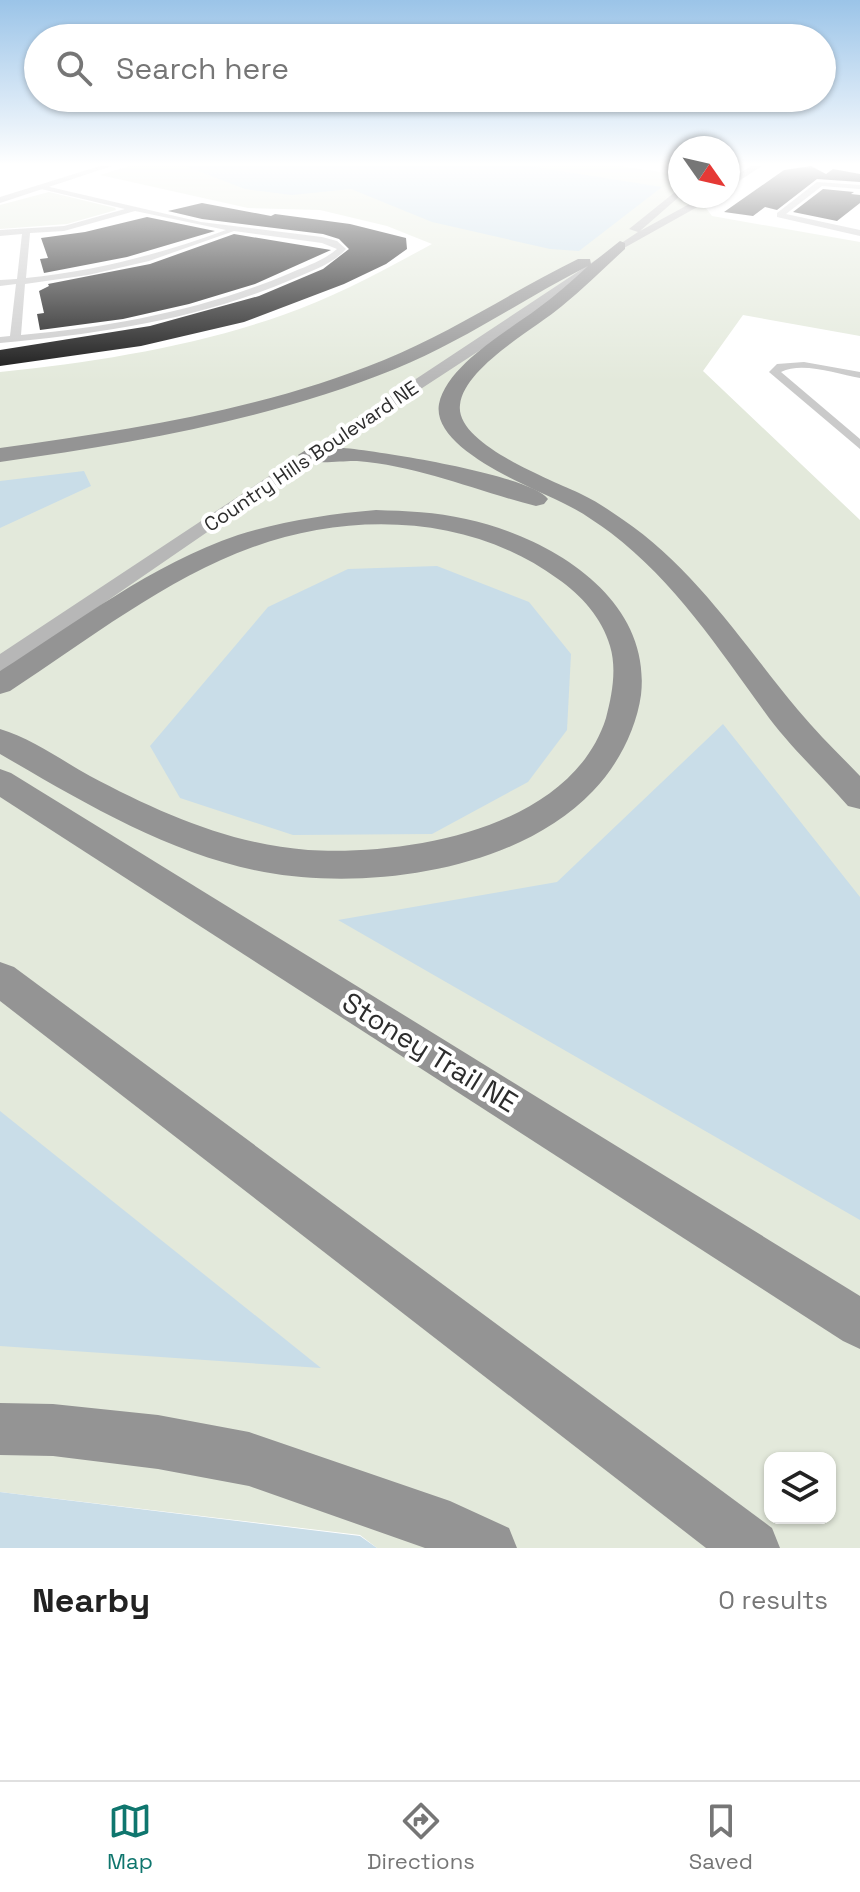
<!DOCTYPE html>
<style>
:root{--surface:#fff;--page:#f6f6f6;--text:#222;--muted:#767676;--line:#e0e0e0;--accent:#0f766e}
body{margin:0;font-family:"Space Grotesk",sans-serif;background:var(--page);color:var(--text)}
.controls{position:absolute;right:24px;bottom:24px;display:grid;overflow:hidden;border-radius:16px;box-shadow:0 2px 6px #0004}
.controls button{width:72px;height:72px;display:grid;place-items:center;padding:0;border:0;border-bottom:2px solid var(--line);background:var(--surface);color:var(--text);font:40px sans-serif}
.compass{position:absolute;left:668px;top:136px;width:72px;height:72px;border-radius:50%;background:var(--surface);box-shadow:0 2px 6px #0004;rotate:124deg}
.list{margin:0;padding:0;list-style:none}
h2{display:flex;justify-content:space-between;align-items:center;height:104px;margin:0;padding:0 32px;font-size:34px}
h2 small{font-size:26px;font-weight:400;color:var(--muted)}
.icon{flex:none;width:44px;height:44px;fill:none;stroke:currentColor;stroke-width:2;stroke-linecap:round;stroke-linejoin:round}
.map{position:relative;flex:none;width:860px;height:1548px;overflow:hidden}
.search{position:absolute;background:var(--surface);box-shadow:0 2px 6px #0004;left:24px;right:24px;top:24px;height:88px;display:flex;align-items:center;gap:20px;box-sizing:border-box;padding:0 28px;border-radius:44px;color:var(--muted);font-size:30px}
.sheet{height:232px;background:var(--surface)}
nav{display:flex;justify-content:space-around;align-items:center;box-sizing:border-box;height:112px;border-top:2px solid var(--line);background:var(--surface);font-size:22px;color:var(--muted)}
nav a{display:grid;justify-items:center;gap:4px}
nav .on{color:var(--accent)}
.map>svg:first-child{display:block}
</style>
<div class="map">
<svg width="860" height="1548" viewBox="0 0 860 1548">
<rect width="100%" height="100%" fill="#fff"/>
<g fill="#e3e9db" fill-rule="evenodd">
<path d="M129,166H621L680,175V196H697L712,216L860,242V336L743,315L703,371L860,520V1548H377L360,1535L0,1492V372C95,362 192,347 283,315C335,297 384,270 432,244L387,226L320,210L248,208L100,175ZM770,1458H830V1518H770Z"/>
<polygon points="49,192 115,208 116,210 67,224 0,229 0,205"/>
</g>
<g fill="#c9dde8">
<polygon points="185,166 529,166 662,187 579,251 550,249 432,222 351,189 292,195 245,189"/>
<polygon points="84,471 91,486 0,528 0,481"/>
<polygon points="437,566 529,602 571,654 567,730 528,782 432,834 293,835 180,798 150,746 268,607 348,569"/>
<polygon points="723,724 860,897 860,1220 338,920 557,882"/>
<polygon points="0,1111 321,1368 0,1346"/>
<polygon points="0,1492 360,1536 377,1548 0,1548"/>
</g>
<g fill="#141414">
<polygon points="811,166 826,174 833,169 860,174 860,182 817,179 777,210 765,207 753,216 724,212 784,170"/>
<polygon points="823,189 854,192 851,194 860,195 860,203 837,221 793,212"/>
<polygon points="202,203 271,216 275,214 350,224 406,238 407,249 386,264 344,284 244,322 141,346 0,366 0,350 150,326 259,296 323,269 349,249 339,239 323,234 202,219 168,211"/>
<polygon points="147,217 215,231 127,257 44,273 40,259 48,258 41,238 85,232"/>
<polygon points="234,234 331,250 255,284 189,304 123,319 40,330 37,314 44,313 39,291 49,286 48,284 150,264"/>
</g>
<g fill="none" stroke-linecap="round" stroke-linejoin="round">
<g fill="#cacaca" fill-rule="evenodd">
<polygon points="817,182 860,185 860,189 822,186 786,214 860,230 860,236 777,217 777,213"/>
<path d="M41,185L201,222L322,237L337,241L346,249C333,264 311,271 293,279C200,319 100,334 0,343V337L10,336L16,284L0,286V280L17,279L22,234L0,236V230L64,226L125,209L41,189ZM135,211L226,230C161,254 95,271 26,278L30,233L64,231ZM234,231L322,243L337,249C323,261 304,267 288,274C203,310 112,327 21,335L25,284L88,275L149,261Z"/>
<path d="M804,362L860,372V378C837,374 802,361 781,372L860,439V449L769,372L777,364Z"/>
</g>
<polygon fill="#cacaca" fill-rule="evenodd" points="100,166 112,166 0,203 0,197"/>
<g fill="#b7b7b7" fill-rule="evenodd">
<polygon points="751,166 762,166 728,188 728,181"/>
<polygon points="680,188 680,196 640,231 704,196 717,196 624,248 485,347 315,458 8,669 0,671 0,654 638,232 629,229"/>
</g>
<g fill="#949494" fill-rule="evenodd">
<path d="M620,241L625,243V249C604,268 584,288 562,306C535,329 464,367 460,405C455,444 552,480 581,494C596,501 609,510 622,519C695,568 743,644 798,710C817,733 839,754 860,776V809L848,806C821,775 788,745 764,711C719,649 674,581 611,533C597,523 582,512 565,504C534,488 431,450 439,404C447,365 508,331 537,309C555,296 572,281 588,266C523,299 464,341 395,369C269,420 134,443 0,462V448C130,430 262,410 384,360C452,332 513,291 578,259H590L591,264Z"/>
<path d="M333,447C368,449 530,474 548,499L544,504L536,506C476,491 420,466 357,461C342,460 307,467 298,455L309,448Z"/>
<path d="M376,510C406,511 436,512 466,519C549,537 652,597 641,695C636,730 618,765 593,791C517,871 368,891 264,872C168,854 83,802 0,754V729C31,738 61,760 90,776C158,812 229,844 308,850C407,856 571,829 606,718C612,695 617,669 610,646C602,618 581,595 558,579C471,515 353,511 253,547C165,579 88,640 10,691L0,694V671C76,623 152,564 238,535C283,521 329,514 376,510Z"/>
<polygon points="0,769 11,773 860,1296 860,1349 843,1341 0,797"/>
<polygon points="0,962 14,967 772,1528 780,1548 706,1548 0,1001"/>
<polygon points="0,1403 53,1404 158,1415 249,1432 450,1501 509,1528 517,1548 425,1548 249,1486 158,1469 53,1456 0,1455"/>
</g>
</g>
<linearGradient id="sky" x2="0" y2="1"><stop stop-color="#9bc4e8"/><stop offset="0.43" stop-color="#fff"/><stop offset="1" stop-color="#fff" stop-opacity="0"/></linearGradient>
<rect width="860" height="382" fill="url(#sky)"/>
<g text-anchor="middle" stroke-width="8" stroke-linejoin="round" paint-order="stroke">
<g font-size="20" fill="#2d2d2d" stroke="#fff">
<text transform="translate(311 456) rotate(-34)" y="7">Country Hills Boulevard NE</text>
</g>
<g font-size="28" fill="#2d2d2d" stroke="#fff">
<text transform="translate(430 1052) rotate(32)" y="10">Stoney Trail NE</text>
</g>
</g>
</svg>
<div class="controls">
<button><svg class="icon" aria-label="layers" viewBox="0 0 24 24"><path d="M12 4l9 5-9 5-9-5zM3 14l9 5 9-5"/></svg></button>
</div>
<svg class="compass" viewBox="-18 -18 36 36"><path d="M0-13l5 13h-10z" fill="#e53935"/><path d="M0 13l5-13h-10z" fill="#767676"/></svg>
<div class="search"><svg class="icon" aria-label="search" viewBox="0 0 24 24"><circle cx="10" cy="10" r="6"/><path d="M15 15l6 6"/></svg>Search here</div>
</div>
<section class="sheet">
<h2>Nearby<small>0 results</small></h2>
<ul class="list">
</ul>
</section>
<nav>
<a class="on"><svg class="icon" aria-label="map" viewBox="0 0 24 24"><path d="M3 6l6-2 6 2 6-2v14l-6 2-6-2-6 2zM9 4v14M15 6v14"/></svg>Map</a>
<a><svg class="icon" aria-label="directions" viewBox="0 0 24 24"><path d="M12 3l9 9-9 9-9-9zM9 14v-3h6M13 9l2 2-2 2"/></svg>Directions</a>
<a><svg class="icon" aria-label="saved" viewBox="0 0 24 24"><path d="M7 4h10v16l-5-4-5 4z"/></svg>Saved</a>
</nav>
